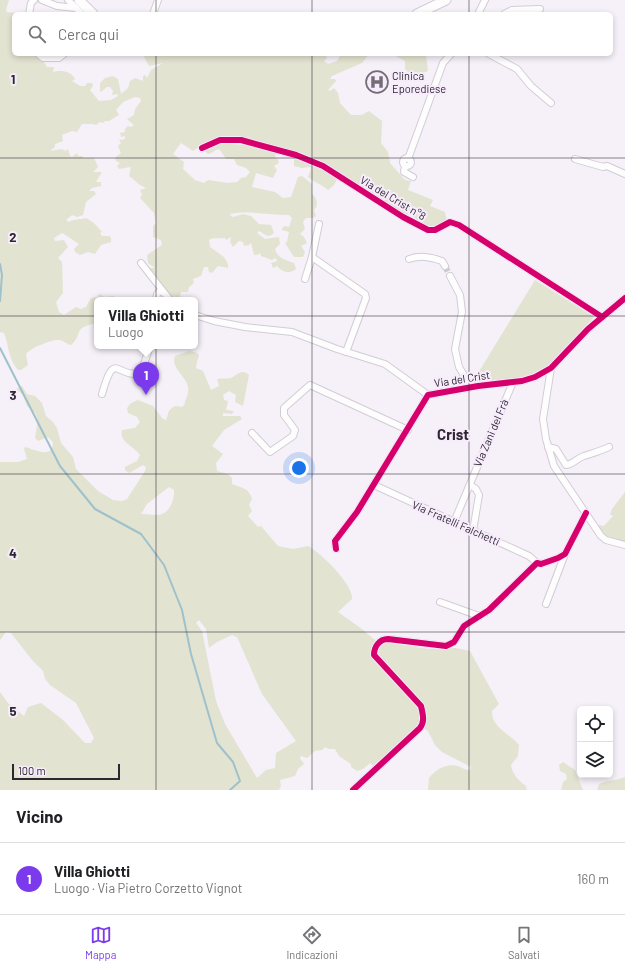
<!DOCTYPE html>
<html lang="it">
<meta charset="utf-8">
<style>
:root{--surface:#fff;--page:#f2f2f2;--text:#202124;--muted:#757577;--line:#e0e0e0;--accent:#7c3aed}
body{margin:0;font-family:Barlow,sans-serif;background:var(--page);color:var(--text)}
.controls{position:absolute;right:12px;bottom:12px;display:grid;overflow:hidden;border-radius:6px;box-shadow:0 2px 6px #0003}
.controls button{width:36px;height:36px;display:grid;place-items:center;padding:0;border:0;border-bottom:1px solid var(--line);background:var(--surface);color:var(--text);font:20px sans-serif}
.scale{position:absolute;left:12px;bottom:10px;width:108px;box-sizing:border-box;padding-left:4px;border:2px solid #2e2731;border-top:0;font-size:11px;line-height:14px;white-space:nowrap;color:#2e2731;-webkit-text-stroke:3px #f7ecfc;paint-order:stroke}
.you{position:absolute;left:299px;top:468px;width:14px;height:14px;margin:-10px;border:3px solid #fff;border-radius:50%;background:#1a73e8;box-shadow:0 0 0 6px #1a73e833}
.badge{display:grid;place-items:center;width:26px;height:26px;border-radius:50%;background:var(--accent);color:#fff;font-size:13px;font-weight:700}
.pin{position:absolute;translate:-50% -33px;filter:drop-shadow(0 1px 2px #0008)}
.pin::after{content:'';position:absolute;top:21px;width:14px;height:12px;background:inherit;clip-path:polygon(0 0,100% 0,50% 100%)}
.popup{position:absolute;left:94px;top:297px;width:104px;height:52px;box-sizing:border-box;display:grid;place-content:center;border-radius:6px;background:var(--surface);filter:drop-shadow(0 1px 3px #0005);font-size:13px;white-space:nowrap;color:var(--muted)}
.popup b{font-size:15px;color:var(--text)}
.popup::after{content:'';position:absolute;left:50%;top:100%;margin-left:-8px;border:8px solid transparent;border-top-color:var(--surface)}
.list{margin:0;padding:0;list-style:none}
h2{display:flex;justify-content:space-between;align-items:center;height:52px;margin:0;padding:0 16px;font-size:17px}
h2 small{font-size:13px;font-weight:400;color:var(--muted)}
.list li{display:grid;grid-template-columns:26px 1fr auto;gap:12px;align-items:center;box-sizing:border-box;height:72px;padding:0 16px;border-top:1px solid var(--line)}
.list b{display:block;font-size:15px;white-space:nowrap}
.list p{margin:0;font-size:13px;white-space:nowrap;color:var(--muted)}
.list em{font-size:13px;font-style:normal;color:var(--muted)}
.icon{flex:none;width:22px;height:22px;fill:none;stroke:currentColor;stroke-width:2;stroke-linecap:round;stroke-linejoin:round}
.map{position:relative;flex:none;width:625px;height:790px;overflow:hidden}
.search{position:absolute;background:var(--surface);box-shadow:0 2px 6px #0003;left:12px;right:12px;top:12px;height:44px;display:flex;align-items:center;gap:10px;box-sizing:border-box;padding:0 14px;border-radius:6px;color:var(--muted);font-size:15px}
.sheet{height:124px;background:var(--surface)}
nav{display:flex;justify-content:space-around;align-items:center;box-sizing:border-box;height:56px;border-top:1px solid var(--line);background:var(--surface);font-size:11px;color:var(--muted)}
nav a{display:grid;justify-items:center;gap:2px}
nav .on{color:var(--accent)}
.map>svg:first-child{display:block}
</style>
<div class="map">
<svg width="625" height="790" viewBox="0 0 625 790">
<rect width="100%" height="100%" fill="#f6f0f8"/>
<g fill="#e3e3d1" fill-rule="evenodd">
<path d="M0,0H9L6,10L7,12L24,14H14V54H39L38,58L43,61L47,67H54L53,72C61,70 71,71 75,79L72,81L80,86H85L87,83H92L93,86L90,90L99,101L111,100L118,96L117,94L112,95L113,91L110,87H107L101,92L100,91V83L105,78L113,76L118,79L121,94L128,88L130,81L135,78L143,81V76L145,75L147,78L151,70L163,63L149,66L144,57L146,54H325L327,58L324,61L328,64L337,61L340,56L369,54L362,63L332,76L330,79H335L336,81L328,90L330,91L334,88L338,93L340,103L351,115H362L369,111L382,121L381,143L388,152L390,163L405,180L411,181L408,190L433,200L430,206L445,212L447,221L434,228C424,223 420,226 413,215L404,214L324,164L242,137H230L210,140L193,151L181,143L173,154L184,162L183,169L195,180L204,183L208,180L228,183L237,182L241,178L246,177L250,172L246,168L237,165L234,159H226L220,150C215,148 213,154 208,154L203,150L217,143L242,145L244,143C277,152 309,160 338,178L334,185L328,190C321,184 315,183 308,177L311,169L310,167L302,168L294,166V159L291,157L276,154L275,158L278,159L279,163L274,166L277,170L273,178L256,173L252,187L275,192L283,198L291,197L298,177L302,176L312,184V194C317,198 319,205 314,210L316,216L313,218H306L303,222L305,229L300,234L304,237L307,243L301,246L305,252L303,257H294L285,243L287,242L289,232L282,230V229L284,226L289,227L292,218L289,215C270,215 247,210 230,214V215L233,217L243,214L251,216L259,224L271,225L274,233C268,239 265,234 259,231L257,233L265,239L279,237L280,244L275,249C277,258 286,260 294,263L296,269C290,274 283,273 277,266L273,268L271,263L277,261V260L275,258L272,260L261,256L260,253L257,255H254L251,243L249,245L244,246L243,242L239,241L233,247L230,242L231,237L226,240L225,238C220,239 213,237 209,240L210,247L224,257L228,264V268L218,266L212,273L209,272L208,267H204L201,276L193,279L194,283L189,287L188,292H181L180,296L184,300H171L148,268H155L148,263L147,255L162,245L161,240L153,237V226L156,223L154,213L140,198L142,195L140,190L146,188C138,185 134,179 129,176L131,167L119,169L117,166L120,163L116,161L115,158L121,153L118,146L121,143L119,140L125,139V136L121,137L120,133L125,132V129L128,126L131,127L134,125L127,119L134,115L135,109L141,101L140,98L135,97L123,102L116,110L119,115L109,121H105L103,123L100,122L96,125L93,124H82L77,132L72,131L62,135L63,141L55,144V147L50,151L62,149L65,151L68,149L70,156L72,157L77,153L78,156H82L84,158H94L98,167L93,172H102L96,182H101V186L92,188L89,191H94L96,194L86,202L83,215L77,217L72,215L66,220L69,222C72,219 80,220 86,218L94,223L102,232L100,233L102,236H109L111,238V242L101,245L95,254L88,252L80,255L75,252L74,249L79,244C76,242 66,235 62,233L54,238L55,241L64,240L68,247L58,258L62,262L63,293L56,302L59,312L64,315L76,307L81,309L86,307L91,298L98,297L99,294L105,297L114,296L115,300H97V323C71,328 84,334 71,345C66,344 63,340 59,340C52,339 30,348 26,354L28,365L21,370H18C8,359 9,345 4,333L0,332Z"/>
<polygon points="392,54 426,54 428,71 413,77 412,74 409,73 405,69 405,61"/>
<path d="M535,280L594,317L548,366C526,381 497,380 472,383Z"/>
<path d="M189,351C205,354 197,355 196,368L203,371L211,390L219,386L217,379C221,378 227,379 231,378C237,375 242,368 249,375L243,406L235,402L236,395L229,391L223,395L224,400L228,401L226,410L234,411L232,414L223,413V416H240L242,419L224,430L212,446L223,454L216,463L217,471L228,474L232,478V484C240,488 249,487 252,499L249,505L252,511L248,516L258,527L261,526L278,546L293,549L308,546C320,552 354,585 352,599L338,612L362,629L376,641L430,649L456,648L470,651L499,704L492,711C491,727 510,734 519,745L518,756L511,765C512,774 519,781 526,786L527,790H428L429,778C436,769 447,763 458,766C463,768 465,770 470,770L471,767L442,752L435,745L428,731L420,726L373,766L370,763L363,769L357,771L351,767V764L339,756L335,749H329L325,747L322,750L315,751L307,758L301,756L300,758L304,764L298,769L295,776L280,780L281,786L279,790H0V692L8,703L24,716L28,707L41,703L63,720L85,743H91L94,738L76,703L50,685L45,679L43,671L32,660L11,633L6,632L0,640V462H18L27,459L24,449L25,447C34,449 53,460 53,442L48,437L38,441L35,438L38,420L35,413L27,406L23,395L16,389L22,386L27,394L35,396L42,403L46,416L53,422L57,428L61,443L73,457L76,469L98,491L113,500L122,501L127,499L145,471L146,467L143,465L129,473L125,470V467L137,461L140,455C133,445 119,442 122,430L135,428L140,422L137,417L128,413L127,408L131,403L138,400L153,406L163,419L166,420C169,413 167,410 175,406L182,407C186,404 184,403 186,399C196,378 169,372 175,356ZM169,487L174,490C175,499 169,515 158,515C152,515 147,514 141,514L147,504ZM199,620L206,629L209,648L217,642L232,635L237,637L262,694L296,741L276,753L275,768L266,770L257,778L225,724L216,701L202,631L196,623Z"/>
<polygon points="625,492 625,542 606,536 598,527 599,525 604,526 613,516 610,514 612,509"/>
<polygon points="563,762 575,770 583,790 561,790 563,782 567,779 566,774 560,771 559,765"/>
<path d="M625,777V790H597L599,784C607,780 616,781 625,777Z"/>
</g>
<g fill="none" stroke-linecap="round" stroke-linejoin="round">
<g stroke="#9fc1cb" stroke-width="2">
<polyline points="0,264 2,275 0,301"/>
<polyline points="0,348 60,466 95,509 141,534 164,565 182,610 191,654 217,743 233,762 240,781 230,790"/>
</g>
<polyline stroke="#cec8d0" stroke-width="6" stroke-dasharray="6 3" stroke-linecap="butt" points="445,266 450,276"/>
<g stroke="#d3ccd5" stroke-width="8">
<g id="minor">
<polyline points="42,0 57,6 76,8"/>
<polyline points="68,0 82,14"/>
<polyline points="29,14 31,3 34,0"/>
<polyline points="153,14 158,0"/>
<polyline points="478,14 485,0"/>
<polyline points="504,14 512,10 540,9"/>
<polyline points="38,54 43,58 59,58 64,54"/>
<polyline points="489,54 517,69 531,86 551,103"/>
<polyline points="202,148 220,140 241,140 296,155 323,166 403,217 428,230 435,230 450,222 459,225 602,317"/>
<circle cx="407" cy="162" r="4"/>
<polyline points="408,159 443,63 451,54"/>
<polyline points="575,159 603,167 607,166 625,174"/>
<polyline points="405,166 404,172 413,177"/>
<polyline points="319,224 312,257 365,294 366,298 346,352"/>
<path d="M409,259C421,255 430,257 442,261L445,266"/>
<polyline points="141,263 170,300"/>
<polyline points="450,276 460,295 462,312 455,349 459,367 471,387"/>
<polyline points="305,279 312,257"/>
<polyline points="156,300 157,294 160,291 164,293"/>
<polyline points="195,315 214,321 245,327 292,332 337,349 385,364 428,395"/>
<polyline points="551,368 543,419 546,439 554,466 601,536 606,540 625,545"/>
<path d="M102,394C115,348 116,379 141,373L150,346"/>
<polyline points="252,433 270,452 293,436 295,430 284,415 284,408 310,385 408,430"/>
<path d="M548,447L556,449L566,465C574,464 577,458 584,456C593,453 601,451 609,447"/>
<polyline points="374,485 529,556 537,563"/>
<polyline points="470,485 476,489 479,495 473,531"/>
<polyline points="454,522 513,382"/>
<polyline points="336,549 335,541 357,512 428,395 478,386 522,381 535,377 551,368 588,329 625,298"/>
<polyline points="440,602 479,616"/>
<polyline points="546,604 565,554"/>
<path d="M353,790L420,728C425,721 423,715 421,706L374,655C374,647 379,639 388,639L446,646L454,642L464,626L489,610L537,563L541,564L558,558L565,554L586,513"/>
</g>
</g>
<g stroke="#d3ccd5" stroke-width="11">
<g id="primary">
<polyline points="79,0 93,14"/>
<polyline points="417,14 446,0"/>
</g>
</g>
<use href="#minor" stroke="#fefdfe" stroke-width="6"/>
<use href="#primary" stroke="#fefdfe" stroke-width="9"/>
<g stroke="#f7ecfc" stroke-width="8">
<g id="cycleway">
<polyline points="202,148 220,140 241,140 296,155 323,166 403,217 428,230 435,230 450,222 459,225 602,317"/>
<polyline points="336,549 335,541 357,512 428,395 478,386 522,381 535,377 551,368 588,329 625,298"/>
<path d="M353,790L420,728C425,721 423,715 421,706L374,655C374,647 379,639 388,639L446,646L454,642L464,626L489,610L537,563L541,564L558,558L565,554L586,513"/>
</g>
</g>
<use href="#cycleway" stroke="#d6006c" stroke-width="6"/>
</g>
<path fill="none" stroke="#2e2731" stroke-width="1" stroke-opacity="0.55" d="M156,0V14M312,0V14M469,0V14M156,54V790M312,54V790M469,54V790M0,158H625M0,316H625M0,474H625M0,632H625"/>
<defs>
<g id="hospital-ring" transform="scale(1.15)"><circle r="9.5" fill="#f7ecfc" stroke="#746d77" stroke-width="1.5"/><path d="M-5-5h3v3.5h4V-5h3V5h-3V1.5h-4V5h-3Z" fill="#746d77"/></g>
</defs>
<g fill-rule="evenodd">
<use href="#hospital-ring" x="377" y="82"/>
</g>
<g text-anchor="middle" stroke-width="4" stroke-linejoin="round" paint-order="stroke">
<g font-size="11" fill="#2e2731" stroke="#f7ecfc" text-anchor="start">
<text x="392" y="80">Clinica<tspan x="392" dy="13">Eporediese</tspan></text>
</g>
<g font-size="11" fill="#2e2731" stroke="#f7ecfc">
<text transform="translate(393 198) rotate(31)" y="4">Via del Crist n°8</text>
<text transform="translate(462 379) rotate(-9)" y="4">Via del Crist</text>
<text transform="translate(491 433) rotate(-67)" y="4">Via Zani del Frà</text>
<text transform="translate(456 523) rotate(24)" y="4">Via Fratelli Falchetti</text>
</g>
<g font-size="15" font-weight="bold" fill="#2e2731" stroke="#f7ecfc">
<text x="453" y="440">Crist</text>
</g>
</g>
<g font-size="13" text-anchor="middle" font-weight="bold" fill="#2e2731" stroke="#f7ecfc" stroke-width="4" stroke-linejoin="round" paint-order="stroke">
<text x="13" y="84">1</text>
<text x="13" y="242">2</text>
<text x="13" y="400">3</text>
<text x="13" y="558">4</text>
<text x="13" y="716">5</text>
</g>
</svg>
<div class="controls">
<button><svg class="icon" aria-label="locate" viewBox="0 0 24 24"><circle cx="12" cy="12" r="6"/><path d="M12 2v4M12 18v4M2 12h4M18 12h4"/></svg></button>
<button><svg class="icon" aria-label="layers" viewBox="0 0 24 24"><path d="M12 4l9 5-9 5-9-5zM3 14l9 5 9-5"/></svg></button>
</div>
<div class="scale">100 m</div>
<div class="you"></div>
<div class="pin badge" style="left:146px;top:395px">1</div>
<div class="popup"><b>Villa Ghiotti</b>Luogo</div>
<div class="search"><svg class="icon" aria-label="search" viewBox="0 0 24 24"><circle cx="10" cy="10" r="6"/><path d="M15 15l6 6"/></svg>Cerca qui</div>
</div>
<section class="sheet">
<h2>Vicino<small></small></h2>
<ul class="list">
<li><span class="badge">1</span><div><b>Villa Ghiotti</b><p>Luogo · Via Pietro Corzetto Vignot</p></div><em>160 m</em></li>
</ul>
</section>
<nav>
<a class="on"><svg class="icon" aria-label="map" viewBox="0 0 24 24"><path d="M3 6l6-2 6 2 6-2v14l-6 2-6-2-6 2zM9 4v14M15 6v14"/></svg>Mappa</a>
<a><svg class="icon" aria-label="directions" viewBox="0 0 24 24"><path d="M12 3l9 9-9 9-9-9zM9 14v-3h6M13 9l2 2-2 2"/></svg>Indicazioni</a>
<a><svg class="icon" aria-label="saved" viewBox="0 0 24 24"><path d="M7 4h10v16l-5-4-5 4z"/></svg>Salvati</a>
</nav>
